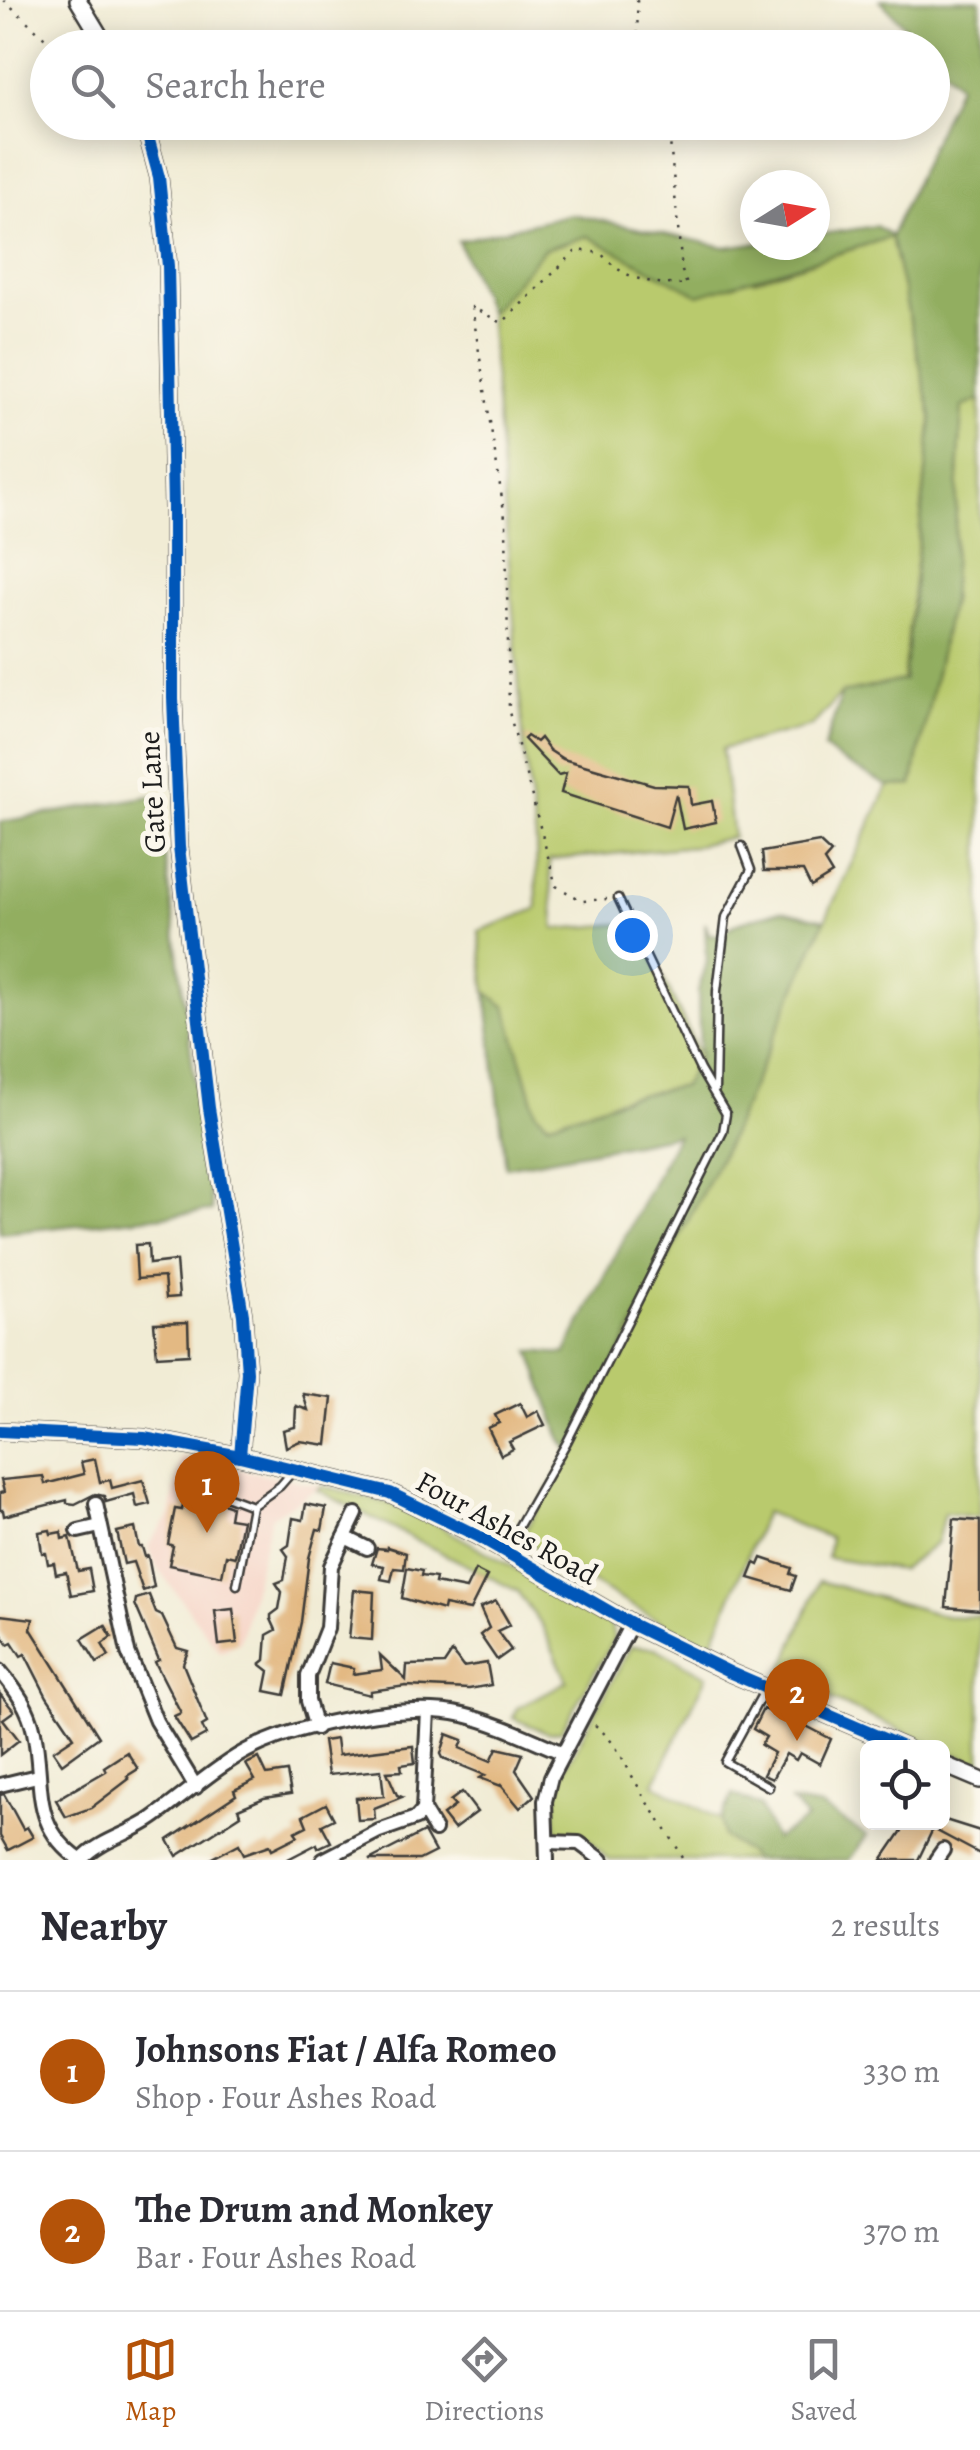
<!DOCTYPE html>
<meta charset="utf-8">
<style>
:root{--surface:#fff;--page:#f2f2f3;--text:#2b2b33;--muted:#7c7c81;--line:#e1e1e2;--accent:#b45309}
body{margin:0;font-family:Alegreya,serif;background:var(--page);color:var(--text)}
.controls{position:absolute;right:30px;bottom:30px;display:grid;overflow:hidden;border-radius:15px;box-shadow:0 5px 25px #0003}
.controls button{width:90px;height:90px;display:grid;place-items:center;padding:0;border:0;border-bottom:2px solid var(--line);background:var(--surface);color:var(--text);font:50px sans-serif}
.compass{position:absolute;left:740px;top:170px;width:90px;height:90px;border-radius:50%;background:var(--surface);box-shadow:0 5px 25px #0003;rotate:79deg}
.you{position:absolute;left:632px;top:935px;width:35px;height:35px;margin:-25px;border:8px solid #fff;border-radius:50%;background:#1a73e8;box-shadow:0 0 0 15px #1a73e833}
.badge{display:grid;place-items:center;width:65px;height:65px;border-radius:50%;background:var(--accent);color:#fff;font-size:32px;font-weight:700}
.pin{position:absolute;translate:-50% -82px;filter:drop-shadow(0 2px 5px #0008)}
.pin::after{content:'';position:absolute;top:52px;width:35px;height:30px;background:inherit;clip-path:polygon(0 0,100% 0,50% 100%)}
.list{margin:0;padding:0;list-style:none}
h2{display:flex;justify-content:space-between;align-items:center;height:130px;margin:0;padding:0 40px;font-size:42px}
h2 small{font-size:32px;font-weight:400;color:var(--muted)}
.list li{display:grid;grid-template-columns:65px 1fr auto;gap:30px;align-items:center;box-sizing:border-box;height:160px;padding:0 40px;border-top:2px solid var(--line)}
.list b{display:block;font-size:38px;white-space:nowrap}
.list p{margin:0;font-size:32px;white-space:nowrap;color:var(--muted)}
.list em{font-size:32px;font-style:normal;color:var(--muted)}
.icon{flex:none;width:55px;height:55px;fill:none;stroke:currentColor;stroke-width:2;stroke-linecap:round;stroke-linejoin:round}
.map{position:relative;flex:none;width:980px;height:1860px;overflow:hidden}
.search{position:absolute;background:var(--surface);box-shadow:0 5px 25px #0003;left:30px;right:30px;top:30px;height:110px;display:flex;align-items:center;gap:25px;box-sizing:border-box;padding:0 35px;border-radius:55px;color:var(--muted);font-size:38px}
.sheet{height:450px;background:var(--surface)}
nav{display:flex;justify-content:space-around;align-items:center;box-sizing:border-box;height:140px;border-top:2px solid var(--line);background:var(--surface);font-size:28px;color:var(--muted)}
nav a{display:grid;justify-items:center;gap:5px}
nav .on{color:var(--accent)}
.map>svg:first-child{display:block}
</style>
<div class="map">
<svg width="980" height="1860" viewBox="0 0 980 1860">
<rect width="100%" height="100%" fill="#fbf7ec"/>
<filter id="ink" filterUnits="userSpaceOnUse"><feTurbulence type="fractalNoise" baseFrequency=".01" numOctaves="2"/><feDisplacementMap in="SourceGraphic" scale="20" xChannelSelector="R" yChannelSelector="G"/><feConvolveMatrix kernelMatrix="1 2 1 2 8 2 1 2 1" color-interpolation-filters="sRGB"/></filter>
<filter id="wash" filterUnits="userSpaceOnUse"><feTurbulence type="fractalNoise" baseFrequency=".0048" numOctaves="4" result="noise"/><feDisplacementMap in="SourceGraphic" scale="40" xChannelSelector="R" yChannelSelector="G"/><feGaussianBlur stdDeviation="2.25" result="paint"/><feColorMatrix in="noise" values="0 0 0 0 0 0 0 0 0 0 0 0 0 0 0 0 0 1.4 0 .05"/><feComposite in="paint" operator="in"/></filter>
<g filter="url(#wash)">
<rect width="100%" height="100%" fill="#f1ecd5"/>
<polygon fill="#f6d2c4" points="181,1457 321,1486 271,1517 240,1642 220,1652 157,1567 148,1546 170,1516"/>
<g fill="#b9ca6d" stroke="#6a7344" stroke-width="2.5">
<polygon points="587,236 615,249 754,280 891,237 932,417 903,681 842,693 812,726 722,749 733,837 694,846 549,860 555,929 637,923 700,1056 683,1086 629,1097 548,1123 536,1112 506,1007 486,992 479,931 537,909 536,840 524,749 489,313 544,249"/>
<polygon points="980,400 980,1517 944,1513 937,1543 901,1570 827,1558 830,1538 765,1512 710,1649 618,1598 521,1538 570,1451 727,1144 825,920 888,786 912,785 951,601 962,406"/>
<polygon points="321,1486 396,1505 426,1518 610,1622 614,1638 561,1731 548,1733 513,1718 518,1708 567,1681 542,1626 517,1591 317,1490"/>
<polygon points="819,1581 945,1616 980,1617 980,1765 780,1677"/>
<polygon points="631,1646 655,1648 707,1676 654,1784 721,1820 724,1837 750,1854 752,1860 608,1860 591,1841 557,1830 555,1810 558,1781"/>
</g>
<g fill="#92ae60" stroke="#57653e" stroke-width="2.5">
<polygon points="880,0 980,0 980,400 962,407 951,601 912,785 888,786 840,760 824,748 842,693 904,680 932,417 891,237 699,295 587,236 544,249 489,313 458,241 571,214 725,247 755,243 815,245 815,235 876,226 891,236 958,85 933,57 932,48 924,47"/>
<polygon points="157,795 212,1211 0,1233 0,822"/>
<polygon points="781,910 825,920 727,1144 570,1451 561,1438 530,1351 565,1354 677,1135 506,1167 486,992 506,1007 536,1112 548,1123 629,1097 683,1086 700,1056 698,991 707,962 705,923 709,934 720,935 737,923"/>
<polygon points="733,1794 760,1806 775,1839 807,1819 792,1802 821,1807 867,1836 849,1860 752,1860 749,1854 724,1837 721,1820"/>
</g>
<g id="blocks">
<g fill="#e3b983">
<polygon points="527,736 536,742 540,738 549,750 563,759 654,785 689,786 691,805 712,801 716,822 683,829 676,794 667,827 561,793 566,773 558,775 524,739"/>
<polygon points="819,842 831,853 824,861 832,874 811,887 803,871 764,871 762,852"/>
<polygon points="148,1244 149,1264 176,1261 179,1297 166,1298 164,1277 137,1279 135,1245"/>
<polygon points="188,1322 189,1354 157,1356 154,1323"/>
<polygon points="303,1394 332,1398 327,1445 300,1441 286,1447 283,1430 295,1427 296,1406 308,1410"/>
<polygon points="520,1403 527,1417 538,1411 545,1425 509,1442 513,1449 501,1455 488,1428 499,1423 495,1415"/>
<polygon points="95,1459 100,1482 110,1480 112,1488 143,1480 150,1504 137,1507 134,1494 106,1502 104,1496 95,1494 75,1504 67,1503 67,1500 4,1516 3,1510 0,1510 0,1493 4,1492 1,1480 43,1476 45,1484 84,1474 81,1462"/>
<polygon points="206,1497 231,1506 229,1518 242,1520 235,1557 226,1555 222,1576 169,1565 173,1546 168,1544 175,1509 182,1510 184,1501"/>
<polygon points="306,1504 326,1508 322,1530 317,1529 309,1558 301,1622 285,1695 265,1691 269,1671 260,1664 265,1660 267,1635 276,1630 271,1619 271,1615 279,1609 282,1592 276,1583 284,1580 288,1556 283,1549 289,1545 293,1518 303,1520"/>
<polygon points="954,1519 980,1521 980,1610 946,1607"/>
<polygon points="135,1528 139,1547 142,1547 145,1557 148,1556 154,1587 143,1591 133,1562 124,1564 117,1532"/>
<polygon points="50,1530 51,1534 61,1532 62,1539 70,1537 78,1571 89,1569 93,1591 71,1595 66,1572 56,1574 54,1563 48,1564 46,1553 42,1553 39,1532"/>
<polygon points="387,1547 406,1553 404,1569 394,1568 391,1581 381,1579 384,1566 372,1564 377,1548 387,1549"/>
<polygon points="762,1558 792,1568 790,1574 796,1576 791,1590 749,1578 755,1563 759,1565"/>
<polygon points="407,1568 422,1571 421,1576 436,1578 435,1583 466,1589 475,1570 487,1576 470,1610 444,1605 443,1610 402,1598"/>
<polygon points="354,1590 374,1592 372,1640 349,1638"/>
<polygon points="149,1595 156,1613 162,1616 177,1648 188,1651 183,1664 207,1723 202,1726 206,1735 191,1743 174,1716 181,1713 155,1662 159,1660 135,1604 136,1599"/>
<polygon points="496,1601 510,1625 497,1631 511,1650 497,1660 480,1635 489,1628 480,1608"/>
<polygon points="233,1609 237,1643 219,1645 215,1611"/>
<polygon points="0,1615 33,1619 31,1629 99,1737 62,1764 53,1751 74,1737 47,1697 25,1654 21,1656 12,1642 8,1644 0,1632"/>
<polygon points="105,1625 112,1637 102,1644 109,1656 97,1663 82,1639"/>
<polygon points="452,1652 463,1667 487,1663 491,1685 469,1689 406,1686 370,1691 370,1695 325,1684 330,1663 354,1668 353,1674 382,1670 380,1655 406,1680 407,1665 444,1664"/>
<polygon points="0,1694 14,1711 3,1719 19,1740 0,1755"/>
<polygon points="772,1708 831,1739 820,1764 800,1753 796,1760 786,1754 772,1779 763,1775 774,1753 761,1745 766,1737 753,1729 763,1709 770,1712"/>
<polygon points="447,1734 463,1740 460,1748 491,1761 497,1748 523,1754 516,1770 534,1796 520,1808 500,1784 501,1786 480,1778 485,1775 443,1758 441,1754"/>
<polygon points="336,1739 338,1755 413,1746 415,1763 401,1765 402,1771 387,1772 397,1795 402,1797 374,1808 375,1819 358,1820 356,1798 384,1796 381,1770 328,1775 323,1741"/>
<polygon points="127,1752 138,1769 127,1776 129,1779 91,1808 66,1817 56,1800 106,1771 104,1767"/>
<polygon points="259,1758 267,1775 287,1772 291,1794 264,1798 238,1809 241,1815 177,1856 168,1840 236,1795 234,1790 255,1780 246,1764"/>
<polygon points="462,1792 477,1812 454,1829 443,1815 455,1806 450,1801"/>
<polygon points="4,1794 23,1829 27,1827 33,1837 8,1850 0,1836 0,1795"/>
<polygon points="326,1804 334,1819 322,1825 331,1842 318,1848 317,1844 286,1860 209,1860 239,1844 244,1854 270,1845 272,1849 298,1836 295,1832 307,1826 303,1816"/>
<polygon points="942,1819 980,1831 980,1854 933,1829 918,1860 882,1860 908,1822 942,1822"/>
<polygon points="424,1832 435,1852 419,1860 369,1860"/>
</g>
</g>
</g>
<g filter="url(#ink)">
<use href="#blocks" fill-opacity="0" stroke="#3c3b38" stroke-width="2.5"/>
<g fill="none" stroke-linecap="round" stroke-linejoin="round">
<g stroke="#3c3b38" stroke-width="11">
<g id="service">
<polyline points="715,1090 717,991 726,917 751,870 742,846"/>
<polyline points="206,1451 200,1477 207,1489 252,1506"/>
<polyline points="504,1552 567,1442 723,1132 726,1114 700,1070 618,898"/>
<polyline points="237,1585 252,1506 280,1486 294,1470"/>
<polyline points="765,1689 725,1762 769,1787"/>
</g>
</g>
<g stroke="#3c3b38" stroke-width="18">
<g id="minor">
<polyline points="96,1504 128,1652 156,1721 196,1787"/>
<polyline points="78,1531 100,1526"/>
<polyline points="345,1537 367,1548"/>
<path d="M0,1671C16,1690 29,1708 34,1732C45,1785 29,1824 80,1860"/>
<polyline points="316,1728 308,1701 308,1676 327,1628 331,1566 356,1514"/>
<polyline points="0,1785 37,1776"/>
<polyline points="423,1810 435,1830"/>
<polyline points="547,1842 579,1843 602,1860"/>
<path d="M82,1860C100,1840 131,1834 153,1818C184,1796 220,1763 254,1747C305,1723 407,1702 463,1715C497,1723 530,1739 563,1753"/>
<polyline points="323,1860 379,1831 416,1818 423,1810 428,1711"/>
<polyline points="547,1860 545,1801 551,1777 631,1624"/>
<polyline points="936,1860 943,1850"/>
</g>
</g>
<g stroke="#3c3b38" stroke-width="20">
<g id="tertiary">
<polyline points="78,0 107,48"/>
<polyline points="144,122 159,177 168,266 173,508 173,698 179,847 209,1108 243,1315 247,1372 240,1456"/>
<polyline points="0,1431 144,1438 240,1456 390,1493 478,1536 631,1624 731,1673 905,1748"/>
<polyline points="942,1764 980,1780"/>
</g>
</g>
<g stroke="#3c3b38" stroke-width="2.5" stroke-dasharray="2.5 8" stroke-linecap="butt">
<polyline points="4,0 56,48"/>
<polyline points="637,0 638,48"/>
<path d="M607,899L583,901L556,886L509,712L506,524L472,307L502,323L577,250L601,253C623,281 654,284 687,285L682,271L670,141L661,122"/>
<path d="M595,1725C621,1747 623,1763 641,1791C655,1815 671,1835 684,1860"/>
</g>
<use href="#service" stroke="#fff" stroke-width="6"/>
<use href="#minor" stroke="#fff" stroke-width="12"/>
<use href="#tertiary" stroke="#fff" stroke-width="15"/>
<g stroke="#fbf7ec" stroke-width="19">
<g id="cycleway">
<polyline points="144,122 159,177 168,266 173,508 173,698 179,847 209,1108 243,1315 247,1372 240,1456"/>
<polyline points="0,1431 144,1438 240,1456 390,1493 478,1536 631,1624 731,1673 905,1748"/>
</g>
</g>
<use href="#cycleway" stroke="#0057b8" stroke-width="12"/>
</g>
</g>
<g text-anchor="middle" stroke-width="10" stroke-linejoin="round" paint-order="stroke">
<g font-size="30" fill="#1c1c1c" stroke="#fbf7ec">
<text transform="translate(152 792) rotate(-93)" y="10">Gate Lane</text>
<text transform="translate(507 1528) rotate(29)" y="10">Four Ashes Road</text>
</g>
</g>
</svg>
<div class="controls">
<button><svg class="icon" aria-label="locate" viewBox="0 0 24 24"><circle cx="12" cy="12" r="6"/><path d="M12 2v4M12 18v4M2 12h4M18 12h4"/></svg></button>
</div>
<svg class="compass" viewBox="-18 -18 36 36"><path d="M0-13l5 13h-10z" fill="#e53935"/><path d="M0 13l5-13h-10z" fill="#7c7c81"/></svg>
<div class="you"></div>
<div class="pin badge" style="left:207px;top:1533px">1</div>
<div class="pin badge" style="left:797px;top:1741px">2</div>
<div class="search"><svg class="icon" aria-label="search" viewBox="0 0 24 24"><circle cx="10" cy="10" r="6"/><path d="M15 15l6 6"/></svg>Search here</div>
</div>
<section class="sheet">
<h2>Nearby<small>2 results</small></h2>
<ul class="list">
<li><span class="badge">1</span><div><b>Johnsons Fiat / Alfa Romeo</b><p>Shop · Four Ashes Road</p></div><em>330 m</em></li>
<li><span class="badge">2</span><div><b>The Drum and Monkey</b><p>Bar · Four Ashes Road</p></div><em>370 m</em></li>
</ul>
</section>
<nav>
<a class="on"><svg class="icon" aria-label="map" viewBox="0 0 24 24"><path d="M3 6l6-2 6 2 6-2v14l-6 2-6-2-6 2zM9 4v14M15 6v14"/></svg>Map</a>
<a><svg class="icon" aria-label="directions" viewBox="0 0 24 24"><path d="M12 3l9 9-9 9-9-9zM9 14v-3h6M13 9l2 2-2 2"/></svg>Directions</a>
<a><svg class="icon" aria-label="saved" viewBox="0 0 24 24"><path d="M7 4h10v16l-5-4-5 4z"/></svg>Saved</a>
</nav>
